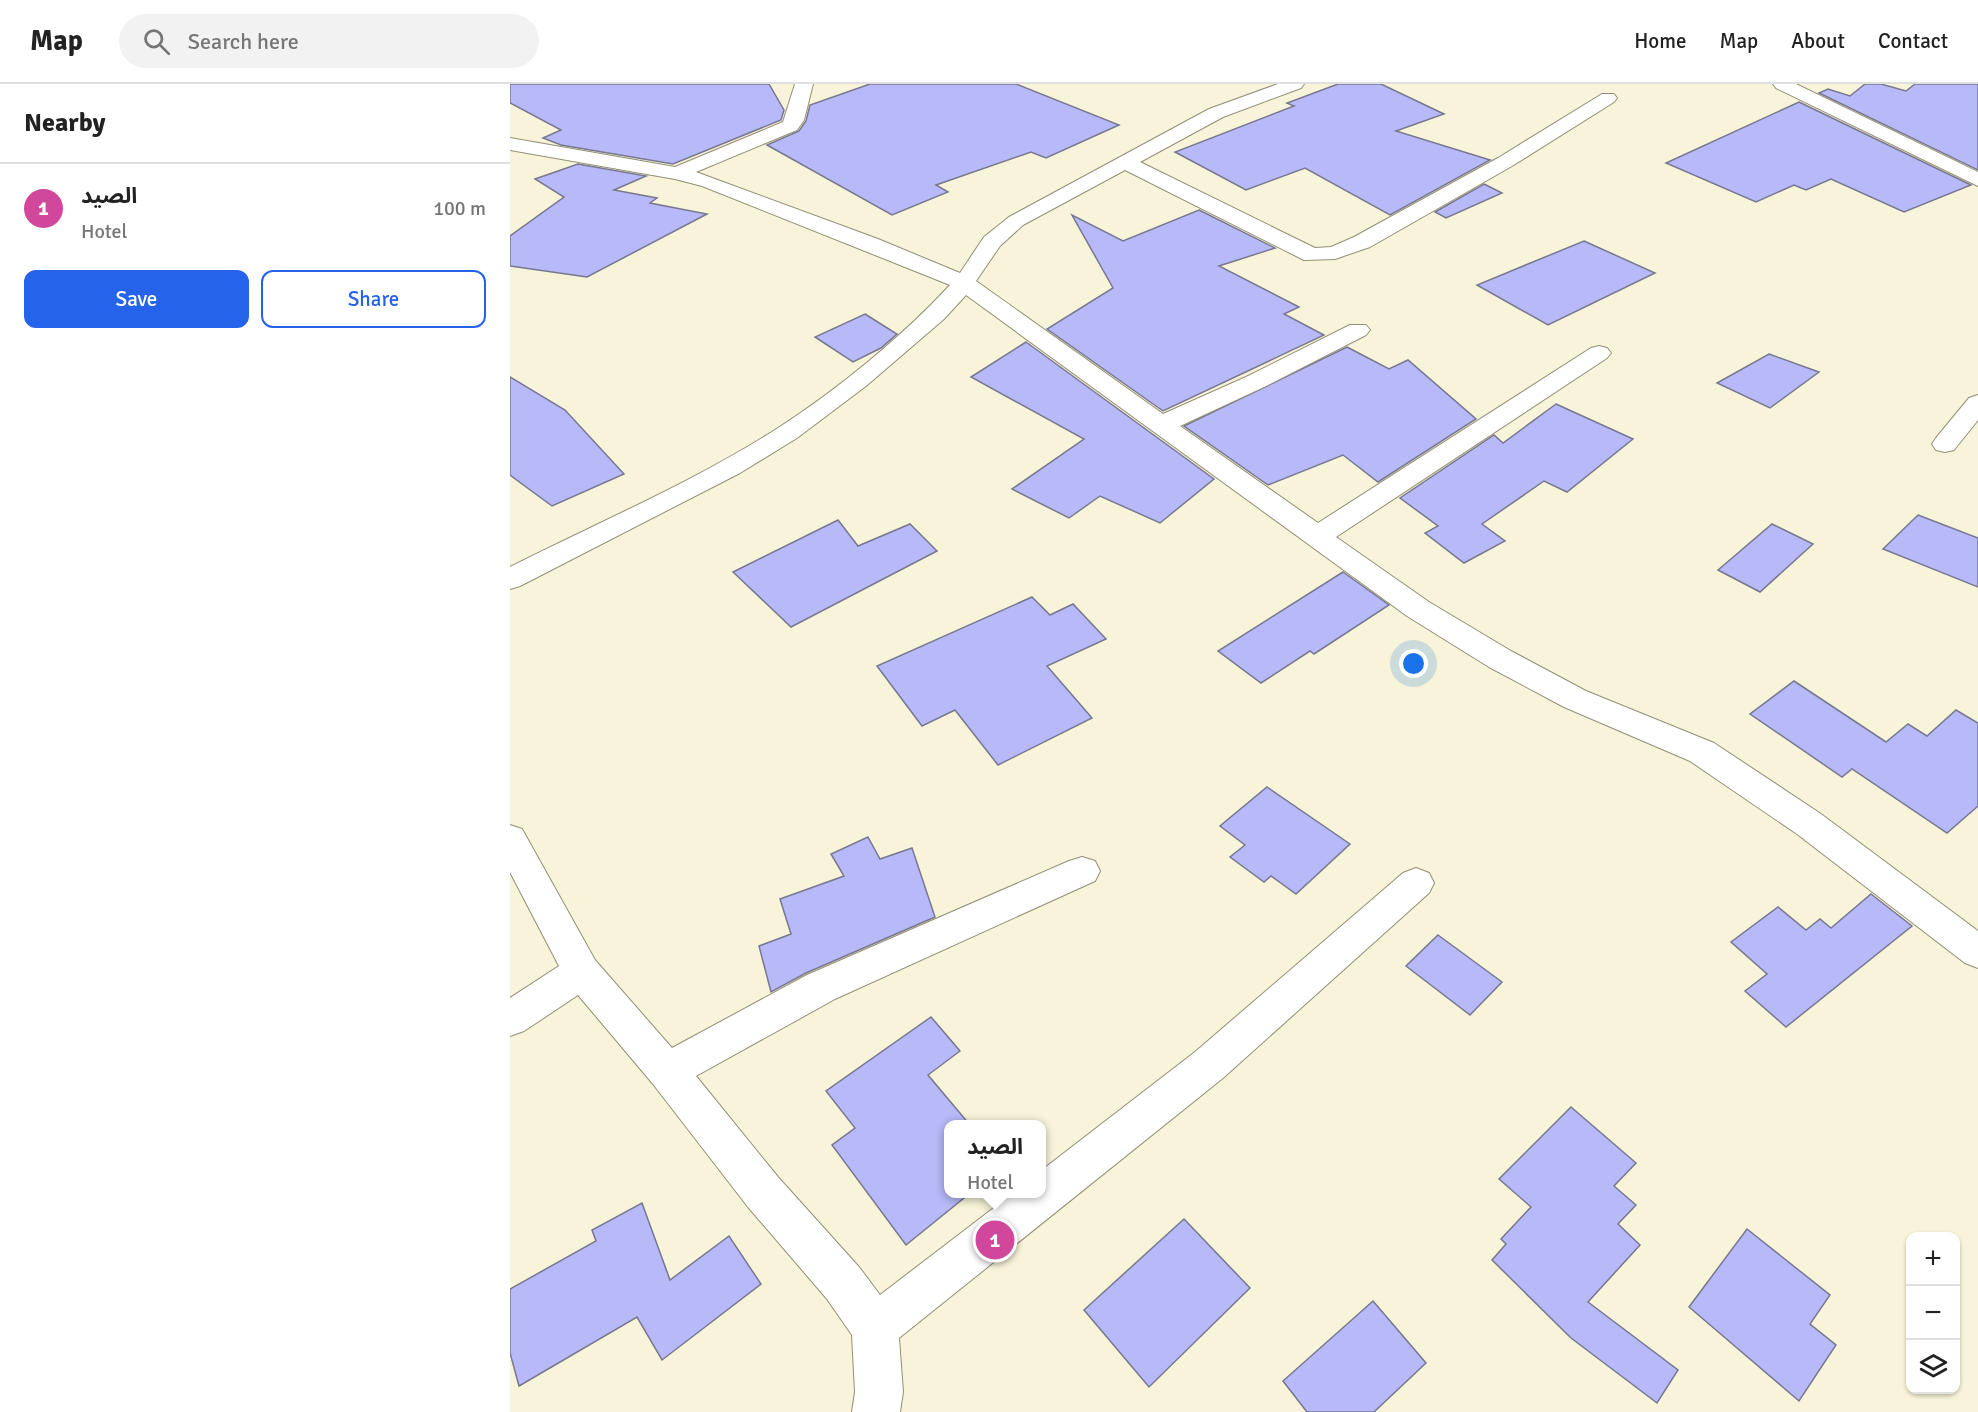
<!DOCTYPE html>
<meta charset="utf-8">
<style>
:root{--surface:#fff;--page:#f2f2f2;--text:#222;--muted:#767676;--line:#e0e0e0;--accent:#2563eb}
body{margin:0;font-family:Signika,"Noto Sans Arabic",sans-serif;background:var(--page);color:var(--text)}
.controls{position:absolute;right:18px;bottom:18px;display:grid;overflow:hidden;border-radius:12px;box-shadow:0 2px 4px #0004}
.controls button{width:54px;height:54px;display:grid;place-items:center;padding:0;border:0;border-bottom:2px solid var(--line);background:var(--surface);color:var(--text);font:30px sans-serif}
.you{position:absolute;left:904px;top:580px;width:21px;height:21px;margin:-15px;border:4px solid #fff;border-radius:50%;background:#1a73e8;box-shadow:0 0 0 9px #1a73e833}
.badge{display:grid;place-items:center;width:39px;height:39px;border-radius:50%;background:var(--accent);color:#fff;font-size:20px;font-weight:700}
.pin{position:absolute;translate:-50% -50%;border:3px solid #fff;box-shadow:0 2px 6px #0006}
.popup{position:absolute;left:434px;top:1036px;width:102px;height:78px;box-sizing:border-box;display:grid;place-content:center;border-radius:12px;background:var(--surface);filter:drop-shadow(0 2px 4px #0005);font-size:20px;white-space:nowrap;color:var(--muted)}
.popup b{font-size:22px;color:var(--text)}
.popup::after{content:'';position:absolute;left:50%;top:100%;margin-left:-12px;border:12px solid transparent;border-top-color:var(--surface)}
.list{margin:0;padding:0;list-style:none}
h2{display:flex;justify-content:space-between;align-items:center;height:78px;margin:0;padding:0 24px;font-size:26px}
h2 small{font-size:20px;font-weight:400;color:var(--muted)}
.list li{display:grid;grid-template-columns:39px 1fr auto;gap:18px;align-items:center;box-sizing:border-box;height:90px;padding:0 24px;border-top:2px solid var(--line)}
.list b{display:block;font-size:22px;white-space:nowrap}
.list p{margin:0;font-size:20px;white-space:nowrap;color:var(--muted)}
.list em{font-size:20px;font-style:normal;color:var(--muted)}
.actions{display:flex;gap:12px;padding:18px 24px}
.actions a{flex:1;padding:14px 0;border:2px solid var(--accent);border-radius:12px;text-align:center;font-size:21px;color:var(--accent)}
.actions .main{background:var(--accent);color:#fff}
.icon{flex:none;width:33px;height:33px;fill:none;stroke:currentColor;stroke-width:2;stroke-linecap:round;stroke-linejoin:round}
.map{position:relative;flex:none;width:1468px;height:1328px;overflow:hidden}
header{display:flex;align-items:center;gap:36px;box-sizing:border-box;height:84px;padding:0 30px;background:var(--surface);border-bottom:2px solid var(--line)}
header strong{font-size:28px}
nav{display:flex;gap:33px;margin-inline-start:auto;font-size:21px}
.search{width:420px;height:54px;background:var(--page);display:flex;align-items:center;gap:15px;box-sizing:border-box;padding:0 21px;border-radius:33px;color:var(--muted);font-size:22px}
main{display:flex}
aside{flex:1;background:var(--surface)}
.map>svg:first-child{display:block}
</style>
<header>
<strong>Map</strong>
<div class="search"><svg class="icon" aria-label="search" viewBox="0 0 24 24"><circle cx="10" cy="10" r="6"/><path d="M15 15l6 6"/></svg>Search here</div>
<nav><a>Home</a><a>Map</a><a>About</a><a>Contact</a></nav>
</header>
<main>
<aside>
<h2>Nearby<small></small></h2>
<ul class="list">
<li><span class="badge" style="background:#d1479c">1</span><div><b>الصيد</b><p>Hotel</p></div><em>100 m</em></li>
</ul>
<div class="actions"><a class="main">Save</a><a>Share</a></div>
</aside>
<div class="map">
<svg width="1468" height="1328" viewBox="0 0 1468 1328">
<rect width="100%" height="100%" fill="#f8f4d9"/>
<g fill="#b7b9f8" stroke="#777890" stroke-width="1.5">
<polygon points="0,0 259,0 274,26 271,36 163,80 51,61 33,54 51,46 0,19"/>
<polygon points="360,0 506,0 609,41 536,74 521,68 426,101 438,108 382,131 257,61 289,47 296,37 300,21"/>
<polygon points="828,0 871,0 934,30 886,47 980,76 880,131 795,84 736,106 665,68 784,22 777,19"/>
<polygon points="1355,0 1371,0 1396,7 1405,0 1468,0 1468,86 1309,9 1318,5 1340,12"/>
<polygon points="1289,18 1461,101 1394,128 1321,95 1296,106 1284,101 1246,118 1156,79"/>
<polygon points="68,80 136,92 104,106 147,114 140,119 197,130 77,193 0,182 0,152 54,113 25,95"/>
<polygon points="974,100 992,109 936,134 925,128"/>
<polygon points="689,126 765,164 709,182 789,223 774,230 814,251 653,327 537,245 603,204 562,131 613,157"/>
<polygon points="1074,157 1145,189 1038,241 967,201"/>
<polygon points="355,230 387,250 371,264 343,278 305,253"/>
<polygon points="516,258 704,395 650,439 590,412 559,434 502,405 574,355 461,293"/>
<polygon points="837,263 879,285 898,276 966,335 868,398 833,371 758,401 674,342"/>
<polygon points="1259,270 1309,288 1260,324 1207,299"/>
<polygon points="0,293 55,326 114,390 42,422 0,391"/>
<polygon points="1046,320 1123,355 1057,408 1034,397 972,440 995,457 954,479 915,449 928,442 890,414 984,351 993,359"/>
<polygon points="1408,431 1468,454 1468,503 1373,465"/>
<polygon points="328,436 348,462 400,440 427,467 281,543 223,488"/>
<polygon points="1262,440 1303,460 1250,508 1208,486"/>
<polygon points="833,488 879,521 804,570 800,567 751,599 708,567"/>
<polygon points="522,513 540,531 563,520 596,555 537,582 582,634 488,681 445,626 412,642 367,582"/>
<polygon points="1284,597 1376,658 1398,640 1417,652 1446,626 1468,639 1468,722 1437,749 1342,685 1332,693 1240,630"/>
<polygon points="757,703 840,760 786,810 761,792 754,798 720,773 735,761 710,742"/>
<polygon points="358,753 370,775 402,764 425,833 296,889 261,908 249,862 281,850 270,815 334,792 321,770"/>
<polygon points="1361,810 1402,842 1276,943 1235,907 1257,890 1221,858 1268,823 1296,846 1310,835 1321,844"/>
<polygon points="928,851 992,898 960,931 896,882"/>
<polygon points="421,933 450,967 418,991 460,1041 438,1041 438,1110 459,1110 396,1161 322,1061 345,1044 316,1007"/>
<polygon points="1061,1023 1126,1079 1104,1102 1126,1121 1108,1140 1130,1161 1078,1218 1168,1286 1147,1319 1061,1254 982,1176 996,1160 991,1155 1021,1123 989,1095"/>
<polygon points="132,1119 160,1196 219,1152 251,1200 152,1276 127,1233 9,1302 0,1269 0,1205 86,1157 82,1146"/>
<polygon points="674,1135 740,1204 639,1303 574,1226"/>
<polygon points="1237,1145 1320,1211 1300,1240 1326,1261 1289,1317 1179,1223"/>
<polygon points="863,1217 916,1279 864,1328 797,1328 773,1297"/>
</g>
<g fill="none" stroke-linecap="round" stroke-linejoin="round">
<g stroke="#938e76" stroke-width="2">
<g id="street">
<path d="M285,0H303L294,36L287,46L186,88L368,155L450,189L474,153L499,133L699,25L768,0H794L791,4L713,33L630,78L805,164L821,163L844,153L988,74L1092,10H1104L1107,14L1104,18L1002,82L860,163L825,175L794,176L615,86L513,141L490,162L466,197L653,330L736,293L840,241H856L860,246L856,251L754,303L670,342L808,439L1081,264L1089,262L1097,264L1101,269L1097,274L826,453L919,518L1001,567L1076,607L1204,659L1311,730L1468,847V884L1455,879L1287,750L1180,677L1054,623L979,583L897,532L456,211L434,235L356,302L287,354L230,389L10,502L0,505V483C89,438 184,398 268,344C327,306 392,253 440,201L192,102L165,95L0,66V54L165,83L273,38Z"/>
<polygon points="1263,0 1286,0 1468,88 1468,102 1266,4"/>
<polygon points="1468,311 1468,336 1444,366 1435,368 1426,366 1422,360 1426,354 1459,314"/>
<polygon points="0,741 12,745 85,876 162,964 297,891 559,777 572,773 585,777 590,787 585,797 325,915 186,992 268,1093 349,1183 370,1211 502,1110 532,1110 532,1086 685,968 893,789 906,784 919,789 924,799 919,809 713,994 389,1254 393,1308 390,1328 342,1328 345,1308 342,1251 317,1215 238,1123 143,1000 68,911 14,947 0,952 0,914 49,882 0,788"/>
</g>
</g>
<use href="#street" fill="#fff" fill-rule="evenodd"/>
</g>
</svg>
<div class="controls">
<button>+</button>
<button>−</button>
<button><svg class="icon" aria-label="layers" viewBox="0 0 24 24"><path d="M12 4l9 5-9 5-9-5zM3 14l9 5 9-5"/></svg></button>
</div>
<div class="you"></div>
<div class="pin badge" style="left:485px;top:1156px;background:#d1479c">1</div>
<div class="popup"><b>الصيد</b>Hotel</div>
</div>
</main>
